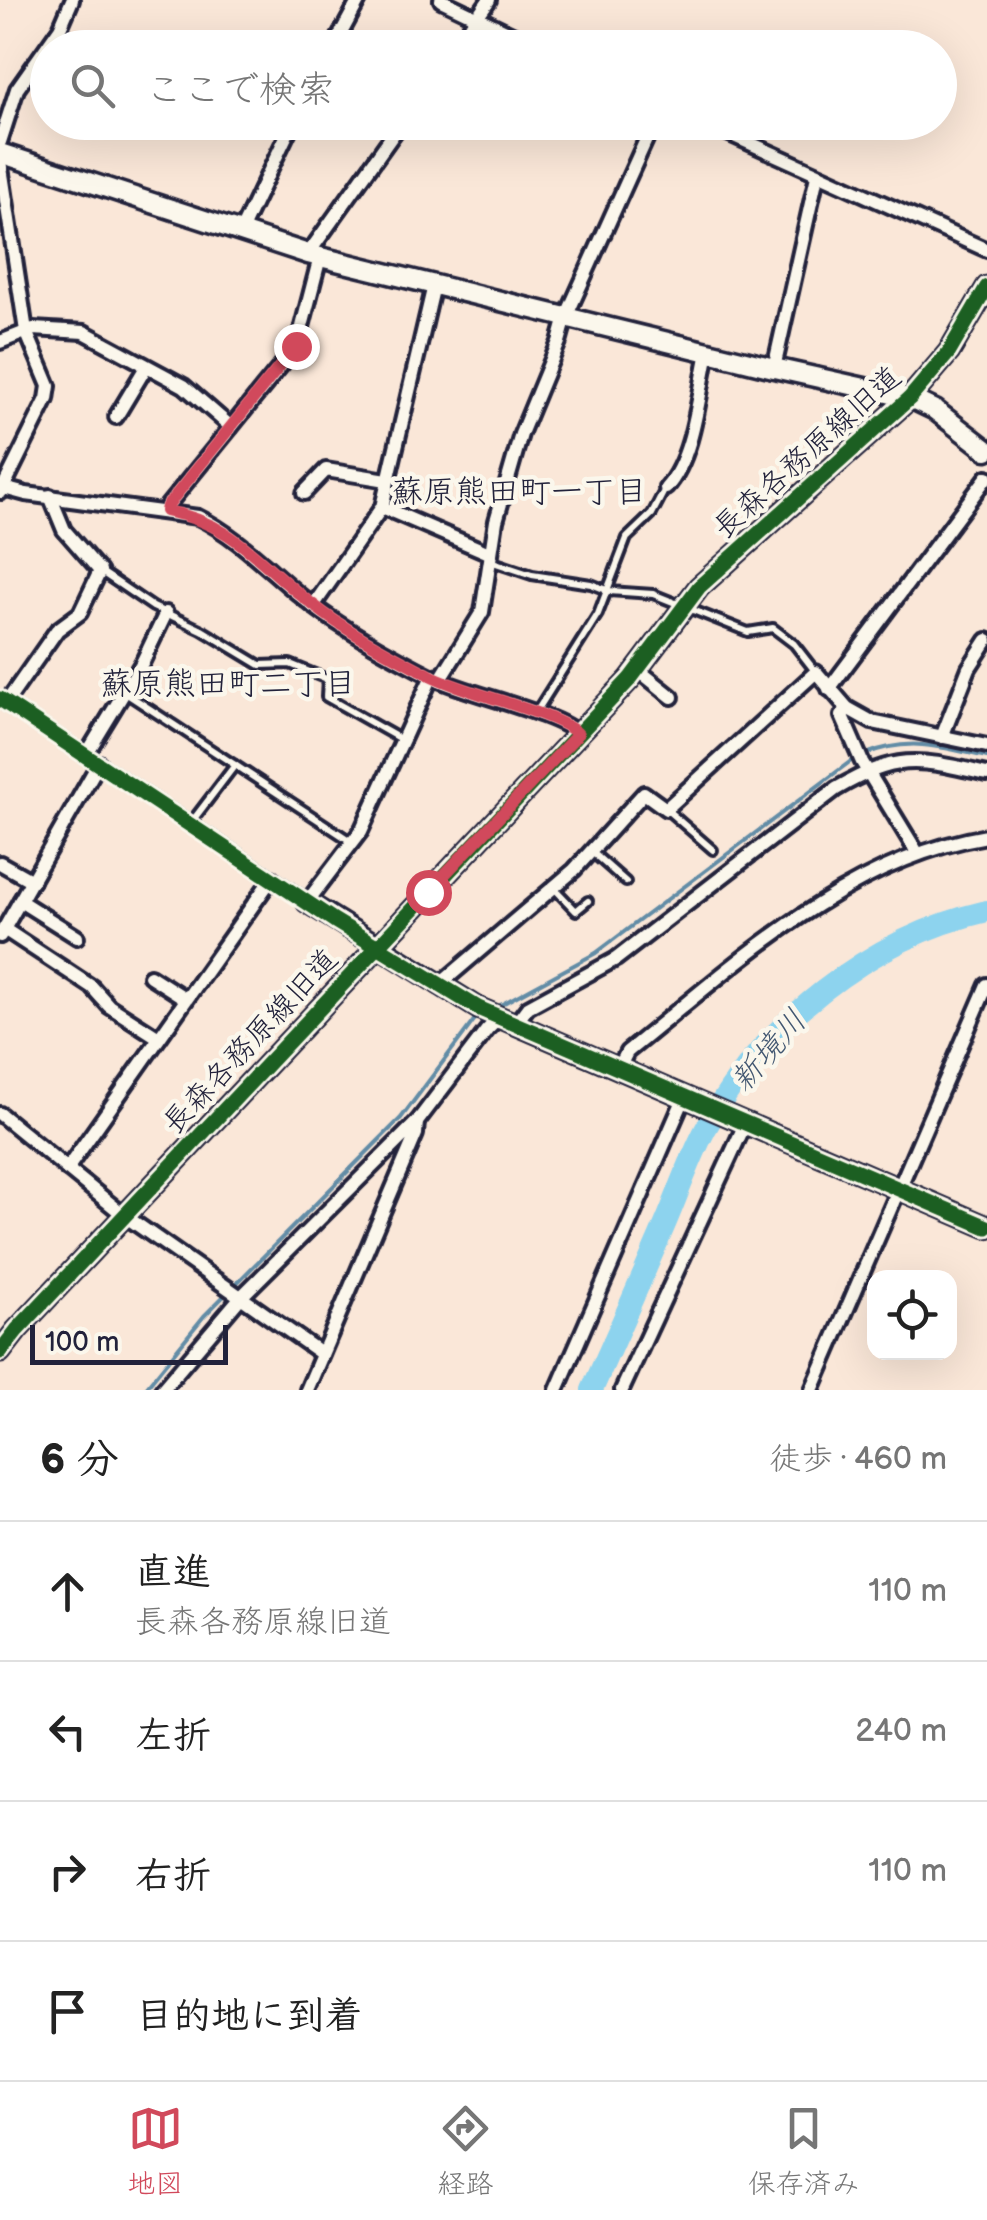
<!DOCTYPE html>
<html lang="ja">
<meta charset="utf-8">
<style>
:root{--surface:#fff;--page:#f6f6f6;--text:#222;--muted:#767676;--line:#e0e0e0;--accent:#d1495b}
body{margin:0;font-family:"Balsamiq Sans","Klee One",sans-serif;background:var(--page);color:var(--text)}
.controls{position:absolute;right:30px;bottom:30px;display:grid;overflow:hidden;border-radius:20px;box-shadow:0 10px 40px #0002}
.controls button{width:90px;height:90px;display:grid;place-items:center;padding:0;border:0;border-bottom:2px solid var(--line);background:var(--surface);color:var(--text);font:50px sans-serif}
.scale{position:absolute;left:30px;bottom:25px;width:198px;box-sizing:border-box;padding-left:10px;border:5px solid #22223b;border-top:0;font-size:28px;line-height:35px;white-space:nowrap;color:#22223b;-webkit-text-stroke:8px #fbf7ec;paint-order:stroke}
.stop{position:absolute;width:30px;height:30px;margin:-22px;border:8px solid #d1495b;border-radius:50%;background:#fff}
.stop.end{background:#d1495b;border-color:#fff;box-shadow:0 2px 10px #0008}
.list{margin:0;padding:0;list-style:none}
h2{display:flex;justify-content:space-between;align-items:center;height:130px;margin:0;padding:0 40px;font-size:42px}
h2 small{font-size:32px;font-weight:400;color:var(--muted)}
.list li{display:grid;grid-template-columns:65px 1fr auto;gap:30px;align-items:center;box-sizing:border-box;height:140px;padding:0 40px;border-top:2px solid var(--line)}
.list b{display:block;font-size:38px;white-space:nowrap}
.list p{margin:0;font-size:32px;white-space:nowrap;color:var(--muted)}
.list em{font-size:32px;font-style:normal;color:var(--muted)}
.icon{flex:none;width:55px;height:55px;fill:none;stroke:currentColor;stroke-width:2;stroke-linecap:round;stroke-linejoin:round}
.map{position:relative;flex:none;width:987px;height:1390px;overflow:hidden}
.search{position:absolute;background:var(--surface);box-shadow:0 10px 40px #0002;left:30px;right:30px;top:30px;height:110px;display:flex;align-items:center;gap:25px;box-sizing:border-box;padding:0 35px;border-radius:55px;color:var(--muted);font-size:38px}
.sheet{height:690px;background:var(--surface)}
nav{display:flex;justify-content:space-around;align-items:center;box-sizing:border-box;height:140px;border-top:2px solid var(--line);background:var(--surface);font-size:28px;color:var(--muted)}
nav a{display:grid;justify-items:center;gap:5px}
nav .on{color:var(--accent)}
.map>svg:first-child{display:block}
</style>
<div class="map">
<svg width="987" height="1390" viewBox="0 0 987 1390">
<rect width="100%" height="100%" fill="#fae7d8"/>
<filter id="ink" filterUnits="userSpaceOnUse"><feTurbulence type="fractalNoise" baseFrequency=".01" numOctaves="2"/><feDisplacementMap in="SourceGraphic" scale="20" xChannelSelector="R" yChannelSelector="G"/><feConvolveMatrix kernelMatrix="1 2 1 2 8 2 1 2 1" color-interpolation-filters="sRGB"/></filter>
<g filter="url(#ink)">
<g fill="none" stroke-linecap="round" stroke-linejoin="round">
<g stroke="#628ca6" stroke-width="4">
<path d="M863,755C910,736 940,747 987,757"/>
<polyline points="493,1009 596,953 855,758"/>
<polyline points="144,1390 204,1316 401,1118 475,1019 481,1016"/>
</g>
<path stroke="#8dd3ee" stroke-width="22" d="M592,1390C617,1334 642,1278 666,1222C679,1191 690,1159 705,1130C762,1024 869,938 987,911"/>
<g stroke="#22223b" stroke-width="14">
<g id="lane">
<polyline points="490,561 532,575 591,584 609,591 653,594 748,632 773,628 794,644 815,671"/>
<polyline points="100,571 153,607 202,630 260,665 290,664 327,679 326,697 402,740"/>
<polyline points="124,692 352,842"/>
<polyline points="535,714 598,614 627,538 652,514 665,489"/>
<polyline points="667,810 713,850"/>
<polyline points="190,824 235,765"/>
<polyline points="592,852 626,882"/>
<polyline points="554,888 576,911 588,901"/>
</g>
</g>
<g stroke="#22223b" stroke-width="20">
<g id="street">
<polyline points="441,0 541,48"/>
<polyline points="333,48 359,0"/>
<polyline points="455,48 489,0"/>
<polyline points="703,122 987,250"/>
<polyline points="0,142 17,89 60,28 72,0"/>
<polyline points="0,161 26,331 49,386 47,399 1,492"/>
<polyline points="240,233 293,122"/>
<polyline points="308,254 402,122"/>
<polyline points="0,342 33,329 84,332 184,386 231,427"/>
<polyline points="774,368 817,176"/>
<polyline points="116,417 146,367"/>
<path d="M0,487L26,494L198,517C241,538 273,575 312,605C349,633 395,658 437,679C468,694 560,714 578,734"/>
<path d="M666,488C694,458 699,392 708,352"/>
<polyline points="304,493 326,470 387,480"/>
<polyline points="382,507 489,553"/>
<polyline points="166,511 167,506 297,346 320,257"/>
<polyline points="313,606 382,507 434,285"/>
<polyline points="637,669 672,697"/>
<polyline points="440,680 482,612 496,521 521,434 559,342 566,317 654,122"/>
<polyline points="829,689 987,477"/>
<polyline points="0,699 307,902 361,831 432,676"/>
<polyline points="6,703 57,630 80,613 100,571 64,530 50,496"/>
<polyline points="847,708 842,716 862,762 918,854"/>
<polyline points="942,737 969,668 987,640"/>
<polyline points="86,755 142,663 166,613"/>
<polyline points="0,863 32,881"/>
<polyline points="20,901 77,937"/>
<polyline points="4,929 92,987 109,1006 159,1038"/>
<polyline points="0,936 99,763"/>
<polyline points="150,976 186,999"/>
<polyline points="438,986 574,870 644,793 666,809 816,672 847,708 872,722 987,746"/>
<path d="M516,1023L528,1007L616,959L836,789C900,752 918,759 987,774"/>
<path d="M619,1068L627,1052C734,966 846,859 987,836"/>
<polyline points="0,1114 125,1216 322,1354"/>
<polyline points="417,1122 487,1030 500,1017"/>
<polyline points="67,1169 272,878"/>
<polyline points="162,1390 240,1298 417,1122 416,1134 307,1390"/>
<polyline points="557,1390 685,1096"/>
<polyline points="622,1390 746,1122"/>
<polyline points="812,1390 987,985"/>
</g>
</g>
<g stroke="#22223b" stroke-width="25">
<g id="secondary">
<polyline points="0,153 308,254 774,368 910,398 935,410 987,450"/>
<polyline points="307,902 478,1008 987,1227"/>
<polyline points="0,1352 17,1330 630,679 699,587 910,398 949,352 987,287"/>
</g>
</g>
<use href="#lane" stroke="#fbf7ec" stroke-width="6"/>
<use href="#street" stroke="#fbf7ec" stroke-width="12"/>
<use href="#secondary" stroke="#fbf7ec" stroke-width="18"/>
<g stroke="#fbf7ec" stroke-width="21">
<g id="cycleway">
<polyline points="0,699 335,921 478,1008 987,1227"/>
<polyline points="0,1352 17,1330 630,679 699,587 910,398 949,352 987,287"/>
</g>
</g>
<use href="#cycleway" stroke="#1b5e20" stroke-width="15"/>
</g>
</g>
<g fill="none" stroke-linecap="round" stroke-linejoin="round" filter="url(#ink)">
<path stroke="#d1495b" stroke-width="12" d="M296,346L167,506L166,511C236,524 259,564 312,604C347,632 390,654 430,675C463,693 559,713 578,734L428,892"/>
</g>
<g text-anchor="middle" stroke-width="9" stroke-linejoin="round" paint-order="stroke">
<g font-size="30" fill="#22223b" stroke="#fbf7ec">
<text transform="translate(807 452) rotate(-42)" y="10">長森各務原線旧道</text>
<text transform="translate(250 1041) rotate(-47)" y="10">長森各務原線旧道</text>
</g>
<g font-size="32" fill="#22223b" stroke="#fbf7ec">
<text x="519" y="502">蘇原熊田町一丁目</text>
<text x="228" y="694">蘇原熊田町二丁目</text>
</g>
<g font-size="32" font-style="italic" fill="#425771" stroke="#fbf7ec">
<text transform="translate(768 1050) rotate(-49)" y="11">新境川</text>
</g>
</g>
</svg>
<div class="controls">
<button><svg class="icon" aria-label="locate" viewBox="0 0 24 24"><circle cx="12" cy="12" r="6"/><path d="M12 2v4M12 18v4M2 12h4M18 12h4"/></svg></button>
</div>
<div class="scale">100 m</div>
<div class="stop" style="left:428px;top:892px"></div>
<div class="stop end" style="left:296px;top:346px"></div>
<div class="search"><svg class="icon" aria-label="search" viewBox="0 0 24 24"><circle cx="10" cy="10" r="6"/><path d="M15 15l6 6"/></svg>ここで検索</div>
</div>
<section class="sheet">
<h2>6 分<small>徒歩 · 460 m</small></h2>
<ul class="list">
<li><svg class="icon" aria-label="ahead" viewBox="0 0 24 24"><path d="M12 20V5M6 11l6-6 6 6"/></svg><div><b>直進</b><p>長森各務原線旧道</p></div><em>110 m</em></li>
<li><svg class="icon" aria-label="left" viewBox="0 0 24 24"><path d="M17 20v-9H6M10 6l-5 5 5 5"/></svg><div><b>左折</b></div><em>240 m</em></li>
<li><svg class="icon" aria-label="right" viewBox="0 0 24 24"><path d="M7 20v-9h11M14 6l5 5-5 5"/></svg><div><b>右折</b></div><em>110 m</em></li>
<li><svg class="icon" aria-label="arrive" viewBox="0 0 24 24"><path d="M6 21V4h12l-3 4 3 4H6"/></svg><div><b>目的地に到着</b></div></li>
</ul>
</section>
<nav>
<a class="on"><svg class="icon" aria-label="map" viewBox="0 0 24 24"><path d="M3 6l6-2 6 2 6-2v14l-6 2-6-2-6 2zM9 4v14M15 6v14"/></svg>地図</a>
<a><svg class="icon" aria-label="directions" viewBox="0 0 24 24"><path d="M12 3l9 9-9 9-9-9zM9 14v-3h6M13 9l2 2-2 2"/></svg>経路</a>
<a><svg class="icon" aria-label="saved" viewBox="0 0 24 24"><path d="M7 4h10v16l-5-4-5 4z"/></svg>保存済み</a>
</nav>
